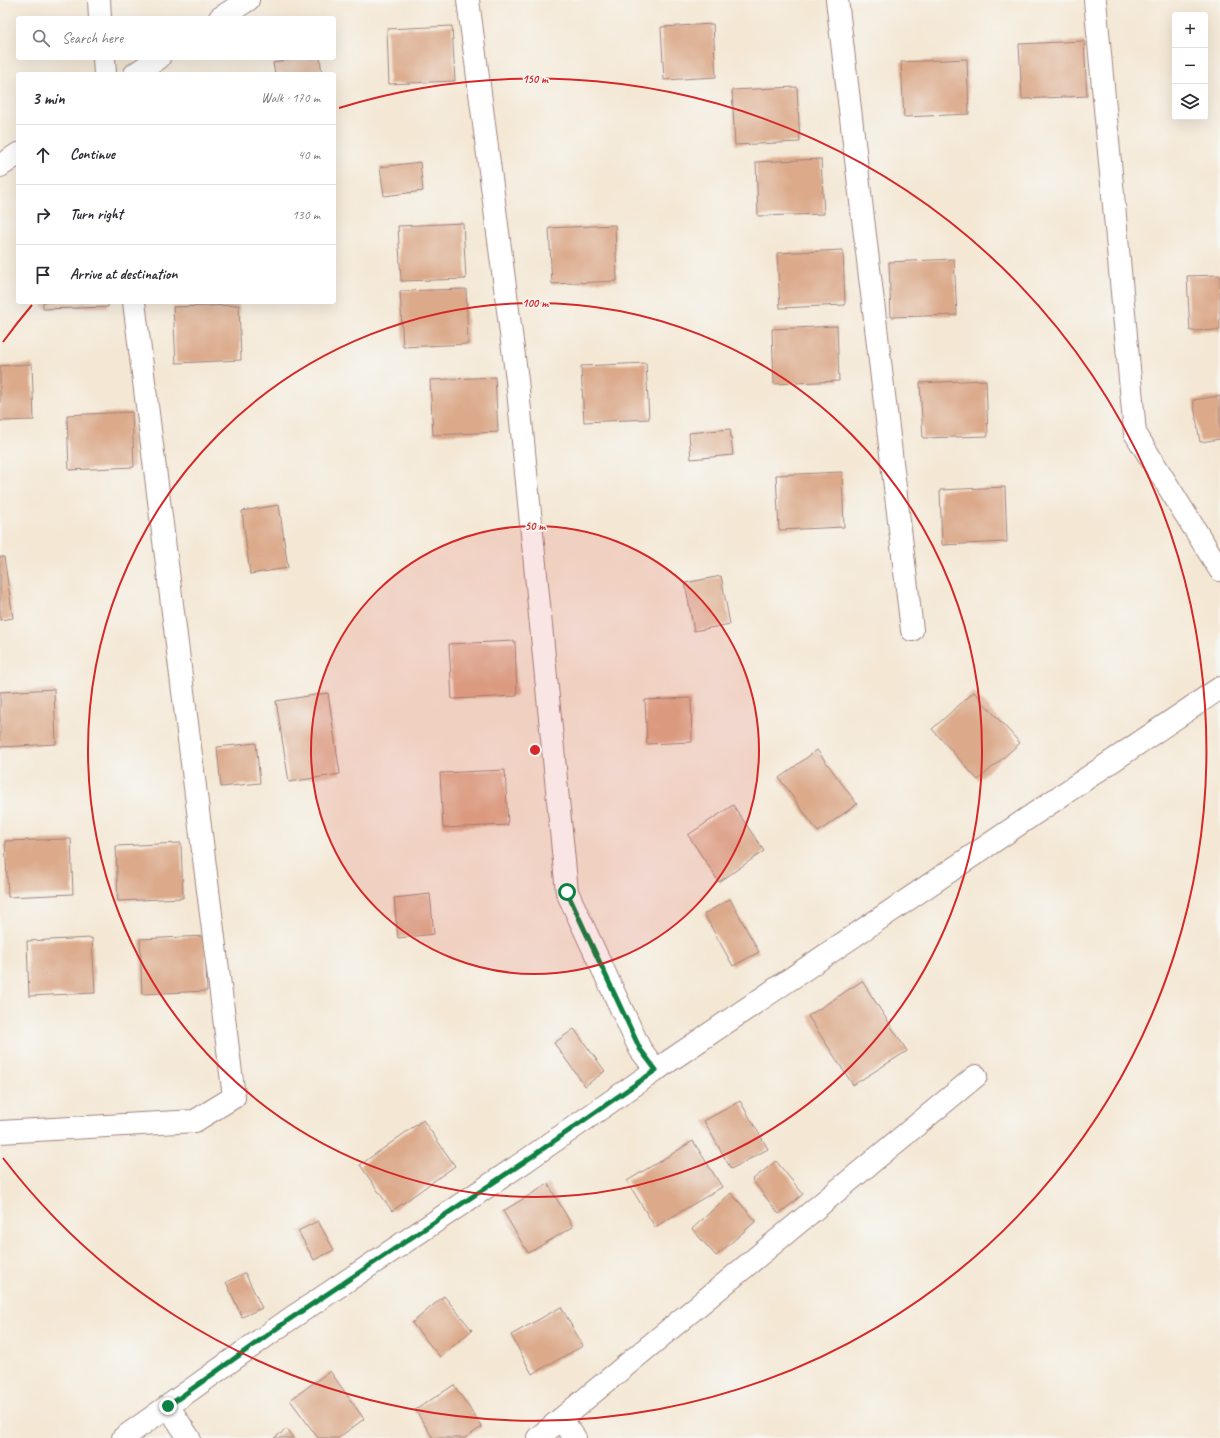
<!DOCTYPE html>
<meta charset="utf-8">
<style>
:root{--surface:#fff;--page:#f7f7f7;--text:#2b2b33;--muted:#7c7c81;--line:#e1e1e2}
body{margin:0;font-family:Caveat,sans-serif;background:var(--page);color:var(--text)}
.controls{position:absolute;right:12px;top:12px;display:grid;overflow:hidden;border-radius:4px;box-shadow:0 4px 16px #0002}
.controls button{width:36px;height:36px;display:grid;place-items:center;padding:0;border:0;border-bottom:1px solid var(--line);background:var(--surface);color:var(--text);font:20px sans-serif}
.stop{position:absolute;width:12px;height:12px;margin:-9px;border:3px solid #0b8043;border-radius:50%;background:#fff}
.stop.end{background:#0b8043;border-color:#fff;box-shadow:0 1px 4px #0008}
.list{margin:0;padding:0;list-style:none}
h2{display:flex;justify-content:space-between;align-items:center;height:52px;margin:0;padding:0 16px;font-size:17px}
h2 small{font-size:13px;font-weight:400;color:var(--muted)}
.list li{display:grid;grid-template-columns:26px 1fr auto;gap:12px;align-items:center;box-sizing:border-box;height:60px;padding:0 16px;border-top:1px solid var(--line)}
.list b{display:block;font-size:15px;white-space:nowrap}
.list em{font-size:13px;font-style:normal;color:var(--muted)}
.icon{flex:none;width:22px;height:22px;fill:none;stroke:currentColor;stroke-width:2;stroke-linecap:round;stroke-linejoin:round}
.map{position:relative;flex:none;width:1220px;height:1438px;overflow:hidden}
.search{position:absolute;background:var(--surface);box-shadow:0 4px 16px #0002;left:16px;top:16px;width:320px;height:44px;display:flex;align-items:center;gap:10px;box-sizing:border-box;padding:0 14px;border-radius:4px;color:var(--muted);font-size:15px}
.panel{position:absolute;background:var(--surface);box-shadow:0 4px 16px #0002;left:16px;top:72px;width:320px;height:232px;border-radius:4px}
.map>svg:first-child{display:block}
</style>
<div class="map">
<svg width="1220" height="1438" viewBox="0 0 1220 1438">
<rect width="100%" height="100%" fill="#f6f6f2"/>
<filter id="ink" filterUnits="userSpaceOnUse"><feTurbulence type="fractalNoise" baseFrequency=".025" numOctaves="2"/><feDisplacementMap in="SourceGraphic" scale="8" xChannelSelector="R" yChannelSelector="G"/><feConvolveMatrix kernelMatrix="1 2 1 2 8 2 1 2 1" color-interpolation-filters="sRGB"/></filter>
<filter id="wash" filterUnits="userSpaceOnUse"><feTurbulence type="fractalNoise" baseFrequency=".012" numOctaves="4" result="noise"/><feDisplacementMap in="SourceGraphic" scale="16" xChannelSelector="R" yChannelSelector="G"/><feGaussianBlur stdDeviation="0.9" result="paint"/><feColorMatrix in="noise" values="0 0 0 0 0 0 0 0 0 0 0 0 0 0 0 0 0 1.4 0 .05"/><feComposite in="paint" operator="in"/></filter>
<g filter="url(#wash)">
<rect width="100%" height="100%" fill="#f4e8d5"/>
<g id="blocks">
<g fill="#dcaa8b">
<polygon points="713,24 716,77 664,80 661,27"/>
<polygon points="452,26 455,81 389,84 387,29"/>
<polygon points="1084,41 1087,96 1022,99 1019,44"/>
<polygon points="299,58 320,58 322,74 275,74 273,63"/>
<polygon points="967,59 969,114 904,117 901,62"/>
<polygon points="797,87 800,142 735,145 732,90"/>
<polygon points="821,159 824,214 758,216 756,162"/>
<polygon points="420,162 423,191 384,196 380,167"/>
<polygon points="463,223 466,279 401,281 398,226"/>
<polygon points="615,225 617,281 552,284 549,228"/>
<polygon points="843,250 845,305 780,308 777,253"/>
<polygon points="954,259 957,315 891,317 889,262"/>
<polygon points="1220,275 1220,330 1190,331 1187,276"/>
<polygon points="466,289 468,344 403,347 400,291"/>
<polygon points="43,302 108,302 108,307 43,309"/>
<polygon points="239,305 241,360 176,363 173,307"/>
<polygon points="837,326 839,381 774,384 772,329"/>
<polygon points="646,363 649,419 584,422 581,366"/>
<polygon points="32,364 34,420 0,421 0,366"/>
<polygon points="495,377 498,432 433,435 430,380"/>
<polygon points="986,380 988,436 923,438 920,383"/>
<polygon points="1220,396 1220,439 1200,442 1193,400"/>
<polygon points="132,412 134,467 69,470 67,415"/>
<polygon points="730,429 733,455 691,459 689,433"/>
<polygon points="842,472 844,527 779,530 776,475"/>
<polygon points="1005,487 1007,542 942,545 940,490"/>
<polygon points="279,505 288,568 250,574 242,511"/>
<polygon points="0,557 4,557 13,618 0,620"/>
<polygon points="721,576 730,624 694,631 685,583"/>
<polygon points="515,641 517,696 452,699 449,644"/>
<polygon points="54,689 56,744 0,747 0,692"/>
<polygon points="974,692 1020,743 978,780 932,729"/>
<polygon points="328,693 340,774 289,782 276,701"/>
<polygon points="691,698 692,742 647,744 645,700"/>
<polygon points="256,743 260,783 221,787 217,747"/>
<polygon points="817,750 857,804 818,832 779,778"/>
<polygon points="505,770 508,825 443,828 440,773"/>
<polygon points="733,805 764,851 719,882 688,835"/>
<polygon points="71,839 73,894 8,897 5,841"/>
<polygon points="181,843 183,898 118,901 116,846"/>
<polygon points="430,894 434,934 398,938 394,898"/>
<polygon points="730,899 759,952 733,966 704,914"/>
<polygon points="205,936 207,991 142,994 140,939"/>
<polygon points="92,938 95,993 29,996 27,941"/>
<polygon points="862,981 907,1051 853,1085 808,1016"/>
<polygon points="574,1029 605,1071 585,1086 554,1043"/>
<polygon points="740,1101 768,1149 731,1169 704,1121"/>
<polygon points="423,1120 455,1166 392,1211 360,1165"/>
<polygon points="693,1141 722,1187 655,1227 627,1181"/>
<polygon points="776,1161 803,1194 779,1214 752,1180"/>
<polygon points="548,1184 573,1227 528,1253 503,1211"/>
<polygon points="731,1193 756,1221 716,1256 692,1229"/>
<polygon points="318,1221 334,1250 314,1260 298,1231"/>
<polygon points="245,1273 262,1308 242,1317 226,1282"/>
<polygon points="444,1296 472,1330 440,1357 412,1323"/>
<polygon points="561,1307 583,1346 532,1374 511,1335"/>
<polygon points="330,1371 364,1419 338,1438 318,1438 290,1400"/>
<polygon points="454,1385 482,1427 465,1438 433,1438 415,1410"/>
<polygon points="287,1429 293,1438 274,1438"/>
</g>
</g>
</g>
<g filter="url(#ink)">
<use href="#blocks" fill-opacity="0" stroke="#9f8480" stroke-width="1"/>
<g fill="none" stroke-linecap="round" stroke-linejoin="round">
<g stroke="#9f8480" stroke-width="24">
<g id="street">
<polyline points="99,0 100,18"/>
<polyline points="837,0 912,630"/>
<polyline points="1095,0 1135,433 1220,570"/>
<polyline points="220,18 248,0"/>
<polyline points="104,58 105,74"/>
<polyline points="135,74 159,58"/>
<polyline points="0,166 18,154"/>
<polyline points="656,1070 1220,688"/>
<polyline points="0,1132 195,1121 234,1097 134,302"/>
<polyline points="561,1419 575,1438"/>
<polyline points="123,1438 168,1406"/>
<polyline points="189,1438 168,1406 287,1321 524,1162 656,1070 640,1049 567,892 517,380 468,0"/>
<polyline points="538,1438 976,1076"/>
</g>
</g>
<use href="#street" stroke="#fff" stroke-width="22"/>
</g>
</g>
<g fill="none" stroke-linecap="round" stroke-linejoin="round" filter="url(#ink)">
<polyline stroke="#0b8043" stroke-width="5" points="168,1406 287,1321 524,1162 656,1070 640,1049 567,892"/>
</g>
<circle cx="535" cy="750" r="224" fill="#d62828" fill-opacity=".12"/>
<g fill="none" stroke="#d62828" stroke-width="2">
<circle cx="535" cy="750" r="224"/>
<circle cx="535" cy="750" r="447"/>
<path d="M3 342A671 671 0 0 1 32 305M339 108A671 671 0 1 1 3 1158"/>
</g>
<circle cx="535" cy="750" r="6" fill="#d62828" stroke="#f6f6f2" stroke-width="2"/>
<g font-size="12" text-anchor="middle" font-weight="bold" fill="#d62828" stroke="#f6f6f2" stroke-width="3.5" stroke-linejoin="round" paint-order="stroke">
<text x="535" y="83">150 m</text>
<text x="535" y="307">100 m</text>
<text x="535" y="530">50 m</text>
</g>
</svg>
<div class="controls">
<button>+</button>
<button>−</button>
<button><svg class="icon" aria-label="layers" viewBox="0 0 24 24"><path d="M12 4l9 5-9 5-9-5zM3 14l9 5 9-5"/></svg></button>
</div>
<div class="stop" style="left:567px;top:892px"></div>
<div class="stop end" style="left:168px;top:1406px"></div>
<div class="search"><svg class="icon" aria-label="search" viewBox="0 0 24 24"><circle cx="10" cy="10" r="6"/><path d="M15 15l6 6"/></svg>Search here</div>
<section class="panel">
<h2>3 min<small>Walk · 170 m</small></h2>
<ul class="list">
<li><svg class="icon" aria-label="ahead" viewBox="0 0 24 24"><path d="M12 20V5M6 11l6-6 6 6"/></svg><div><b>Continue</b></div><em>40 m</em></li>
<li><svg class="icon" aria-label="right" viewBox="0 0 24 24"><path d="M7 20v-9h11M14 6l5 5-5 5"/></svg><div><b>Turn right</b></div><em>130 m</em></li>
<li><svg class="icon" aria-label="arrive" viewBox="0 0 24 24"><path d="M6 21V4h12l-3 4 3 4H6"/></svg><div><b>Arrive at destination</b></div></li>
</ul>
</section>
</div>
